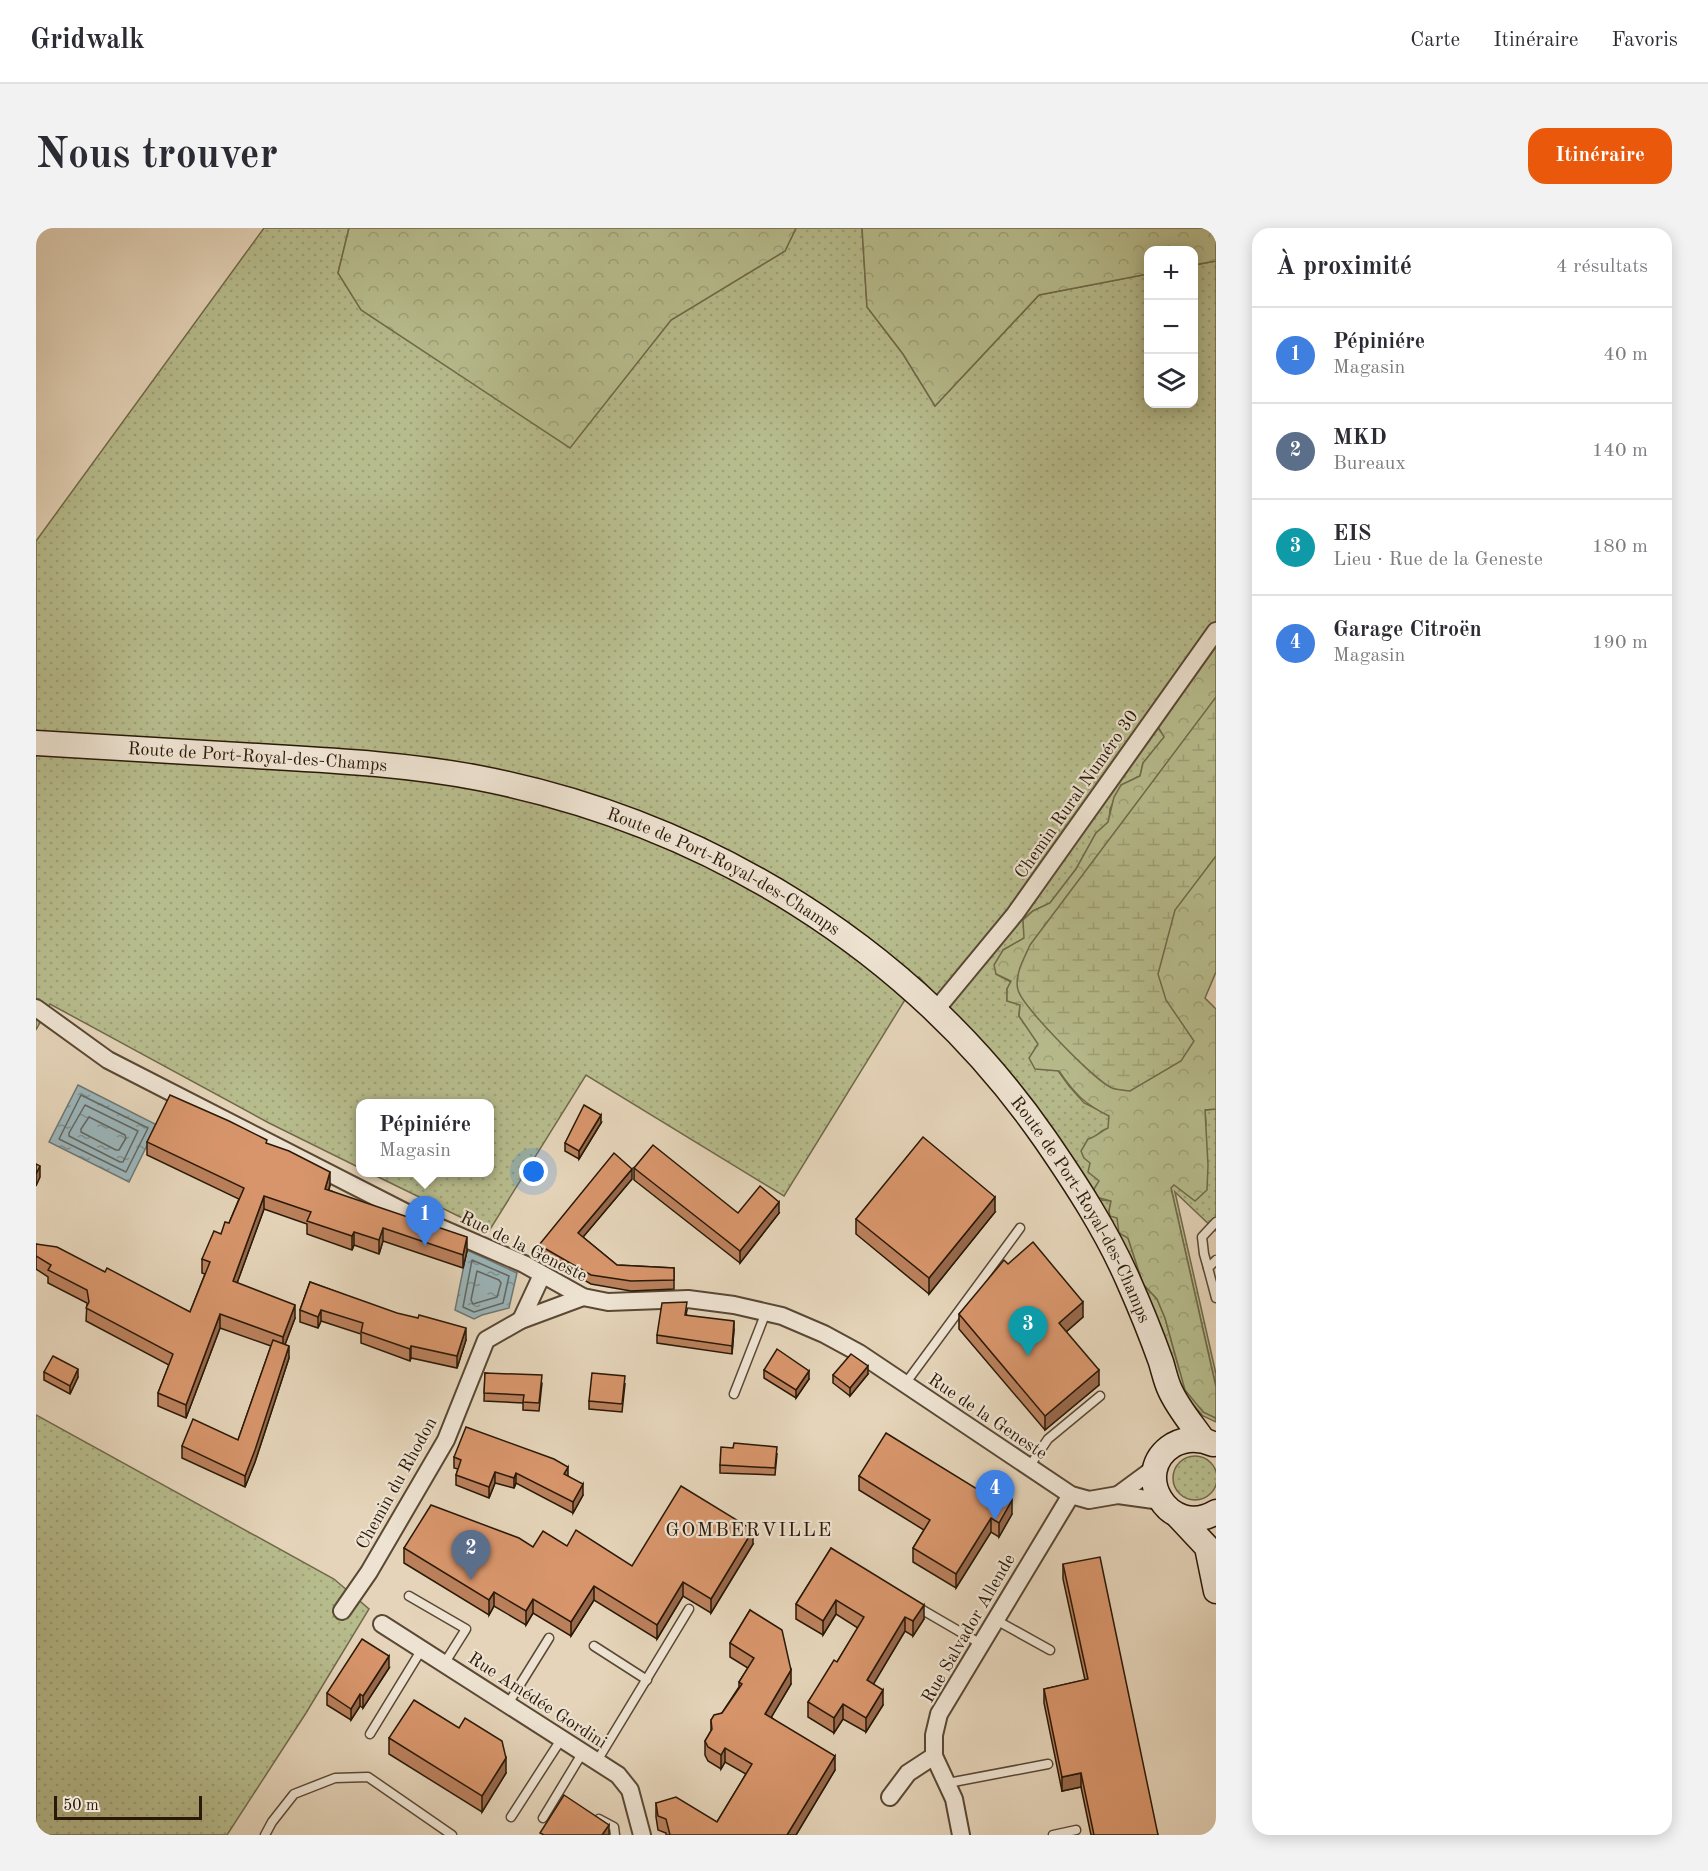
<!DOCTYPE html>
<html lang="fr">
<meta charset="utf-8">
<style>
:root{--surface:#fff;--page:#f2f2f3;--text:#2b2b33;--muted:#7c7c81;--line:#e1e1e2;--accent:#ea580c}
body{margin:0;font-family:"Old Standard TT",serif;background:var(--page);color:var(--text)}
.controls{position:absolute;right:18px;top:18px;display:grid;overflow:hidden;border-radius:12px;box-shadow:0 3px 15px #0003}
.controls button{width:54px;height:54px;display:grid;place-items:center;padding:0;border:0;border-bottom:2px solid var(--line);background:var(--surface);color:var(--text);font:30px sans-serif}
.scale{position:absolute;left:18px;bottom:15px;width:148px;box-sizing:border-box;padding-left:6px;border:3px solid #2a1907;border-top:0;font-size:16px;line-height:21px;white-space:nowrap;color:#2a1907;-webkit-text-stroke:4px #eee3d2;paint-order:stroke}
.you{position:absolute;left:498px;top:944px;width:21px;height:21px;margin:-15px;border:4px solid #fff;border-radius:50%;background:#1a73e8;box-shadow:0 0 0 9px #1a73e833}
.badge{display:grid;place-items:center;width:39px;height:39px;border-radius:50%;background:var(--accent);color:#fff;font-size:20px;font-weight:700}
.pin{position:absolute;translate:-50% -50px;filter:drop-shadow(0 2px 3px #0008)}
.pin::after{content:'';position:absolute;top:32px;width:21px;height:18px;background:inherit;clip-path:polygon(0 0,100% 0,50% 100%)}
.popup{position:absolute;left:320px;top:871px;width:138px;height:78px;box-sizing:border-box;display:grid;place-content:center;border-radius:12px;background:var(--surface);filter:drop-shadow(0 2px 4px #0005);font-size:20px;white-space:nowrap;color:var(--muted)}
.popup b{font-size:22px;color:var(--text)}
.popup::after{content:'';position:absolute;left:50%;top:100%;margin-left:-12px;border:12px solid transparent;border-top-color:var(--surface)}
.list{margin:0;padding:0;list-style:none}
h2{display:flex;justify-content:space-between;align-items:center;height:78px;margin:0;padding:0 24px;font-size:26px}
h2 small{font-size:20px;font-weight:400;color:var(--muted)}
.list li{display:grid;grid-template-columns:39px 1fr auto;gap:18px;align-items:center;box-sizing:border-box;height:96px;padding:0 24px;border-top:2px solid var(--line)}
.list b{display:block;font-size:22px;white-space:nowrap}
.list p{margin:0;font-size:20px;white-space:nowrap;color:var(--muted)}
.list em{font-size:20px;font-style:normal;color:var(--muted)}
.icon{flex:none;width:33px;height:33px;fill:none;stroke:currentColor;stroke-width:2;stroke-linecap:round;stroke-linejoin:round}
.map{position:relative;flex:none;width:1180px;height:1607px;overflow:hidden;border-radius:18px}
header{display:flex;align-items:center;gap:36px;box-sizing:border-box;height:84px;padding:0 30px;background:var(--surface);border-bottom:2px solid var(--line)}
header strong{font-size:28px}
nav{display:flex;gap:33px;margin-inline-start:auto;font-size:21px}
.intro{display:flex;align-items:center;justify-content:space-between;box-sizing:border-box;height:144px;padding:0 36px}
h1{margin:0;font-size:42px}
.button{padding:15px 27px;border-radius:18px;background:var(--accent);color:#fff;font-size:21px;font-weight:700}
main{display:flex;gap:36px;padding:0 36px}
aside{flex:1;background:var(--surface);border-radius:18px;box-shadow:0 3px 15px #0003}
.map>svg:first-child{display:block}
</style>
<header>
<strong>Gridwalk</strong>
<nav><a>Carte</a><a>Itinéraire</a><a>Favoris</a></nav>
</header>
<div class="intro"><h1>Nous trouver</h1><a class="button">Itinéraire</a></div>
<main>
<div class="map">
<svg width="1180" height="1607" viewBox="0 0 1180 1607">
<defs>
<pattern id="grass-dots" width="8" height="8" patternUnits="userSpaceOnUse" patternTransform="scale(1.5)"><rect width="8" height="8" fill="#b7bc8d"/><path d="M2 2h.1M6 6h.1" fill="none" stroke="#9ea178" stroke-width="1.8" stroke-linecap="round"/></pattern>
<pattern id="forest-crowns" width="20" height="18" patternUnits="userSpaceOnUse" patternTransform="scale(1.5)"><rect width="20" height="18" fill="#b7bc8d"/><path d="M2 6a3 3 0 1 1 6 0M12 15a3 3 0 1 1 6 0" fill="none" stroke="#9ea178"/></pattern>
<pattern id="wetland-marsh" width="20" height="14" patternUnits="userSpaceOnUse" patternTransform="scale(1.5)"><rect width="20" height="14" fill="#b7bc8d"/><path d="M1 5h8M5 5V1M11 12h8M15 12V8" fill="none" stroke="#9ea178"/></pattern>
<pattern id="water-ripples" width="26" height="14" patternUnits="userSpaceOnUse" patternTransform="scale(1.5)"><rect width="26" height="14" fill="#9bb5ba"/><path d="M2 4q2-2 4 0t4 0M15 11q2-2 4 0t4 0" fill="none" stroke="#7f9295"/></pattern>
</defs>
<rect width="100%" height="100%" fill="#e5d4b9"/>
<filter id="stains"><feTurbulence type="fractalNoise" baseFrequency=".00333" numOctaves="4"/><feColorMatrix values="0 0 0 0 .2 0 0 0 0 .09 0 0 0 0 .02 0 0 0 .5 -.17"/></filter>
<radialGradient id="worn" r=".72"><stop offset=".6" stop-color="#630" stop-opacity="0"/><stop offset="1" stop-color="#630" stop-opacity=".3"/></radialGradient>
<g fill="url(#grass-dots)" stroke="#706a4a" stroke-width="1.5">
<polygon points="228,0 313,0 302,45 534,219 635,92 749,23 760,0 826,0 831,79 867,126 899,178 1003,67 1112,46 1112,176 1158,176 1158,37 1180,33 1180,417 1166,432 1143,465 1141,474 1121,499 1129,509 1107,535 1104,548 1085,557 1074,581 1073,594 1060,605 1040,641 1014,675 997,683 987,691 989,710 967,722 960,746 975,754 971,761 971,773 984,776 983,788 1033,858 1048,875 1073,887 1073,900 1066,903 1059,909 1054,935 1063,953 1066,972 1075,973 1073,983 1081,990 1092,1010 1107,1056 1121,1071 1129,1090 1143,1141 1167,1184 1180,1190 1180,1194 1167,1188 1145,1163 955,825 883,749 748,968 550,847 453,1003 334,945 454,944 454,876 324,876 324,940 233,895 14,776 0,802 0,313"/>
<polygon points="1180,881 1180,1003 1139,964 1180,1146 1180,1159 1135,960 1170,897 1169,882"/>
<polygon points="0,1187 298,1351 333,1381 270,1485 191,1607 0,1607"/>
<circle cx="1159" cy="1250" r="22"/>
</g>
<g fill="url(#forest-crowns)" stroke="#706a4a" stroke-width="1.5">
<polygon points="313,0 760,0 749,23 635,92 534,220 325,82 302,45"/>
<polygon points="826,0 1180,0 1180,33 1158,37 1158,22 1112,22 1112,46 1003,67 899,178 867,126 831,79"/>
<path d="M1180,417V744L1169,770L1180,781V881L1169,882L1172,937L1171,962L1159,973L1138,957L1135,960L1180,1159V1190L1167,1184L1149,1162L1129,1090L1121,1071L1107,1056L1092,1010L1083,1005L1081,990L1074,988L1073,983L1075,973L1060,969L1058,961L1063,953L1052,944L1054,935L1048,930L1045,923L1052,911C1060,909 1065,903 1072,900L1073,888C1048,876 1038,865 1023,843L999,841L993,830L1002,816L983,788L984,777L971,773V761L975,753L960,746L958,737L967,722L988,710L987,692L997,683L1014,675L1040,641L1060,605L1072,594L1078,569L1085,557L1104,548L1107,535L1128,509L1113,483L1123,471L1141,473C1145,453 1165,432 1180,417Z"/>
</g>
<path fill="url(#wetland-marsh)" stroke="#706a4a" stroke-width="1.5" d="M1180,469V628L1139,682L1122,746L1130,772L1158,813L1145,833L1094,863C1088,862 1081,862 1076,860C1059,853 987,779 982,762C978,747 988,731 994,717Z"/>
<g fill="url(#water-ripples)" stroke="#6e7772" stroke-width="1.5">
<polygon points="42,857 121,897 93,954 13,914"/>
<polygon points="431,1022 481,1045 473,1080 446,1087 438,1091 419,1082"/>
</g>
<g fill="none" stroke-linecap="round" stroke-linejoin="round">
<g stroke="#626760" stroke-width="1.5">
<polygon points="45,867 112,900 90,944 23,911"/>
<polygon points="49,877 102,903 87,934 84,934 33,908 33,905"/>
<polygon points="53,889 89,907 90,910 83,922 80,922 45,904 45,901"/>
<polygon points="436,1032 473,1048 467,1075 438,1084 427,1079"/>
<polygon points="441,1043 463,1052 465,1055 461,1069 437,1076 435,1072"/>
</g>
<g stroke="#594834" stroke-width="11">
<g id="service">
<polyline points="1180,1032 1172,1040 1180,1070"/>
<polyline points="1172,1040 1168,1026 1166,1009 1180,994"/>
<polyline points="869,1156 984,1000"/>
<polyline points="698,1166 730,1084"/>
<polyline points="993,1239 1012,1211 1064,1168"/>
<polyline points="373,1368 430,1401 408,1436"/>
<polyline points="878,1377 945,1416"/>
<polyline points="960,1392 1014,1422"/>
<polyline points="558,1418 611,1452"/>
<polyline points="472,1476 513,1410"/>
<polyline points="334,1506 386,1421"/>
<polyline points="561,1533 653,1381"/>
<polyline points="912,1555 1012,1536"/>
<polyline points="475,1589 526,1510"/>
<polyline points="507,1590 547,1524"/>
<polyline points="563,1591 578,1599 579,1607"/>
<polyline points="229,1607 236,1594 258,1566 299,1550 332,1549 416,1607"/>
<polyline points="1017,1607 1040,1602"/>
</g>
</g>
<g stroke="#594834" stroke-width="20">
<g id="minor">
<polyline points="0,780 72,832 375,987 488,1036 547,1069 572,1074 652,1071 698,1077 746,1088 788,1106 823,1125 1035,1267 1053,1272 1082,1267 1125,1273"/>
<polyline points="899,783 979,686 1180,403"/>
<polyline points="485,1092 506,1047"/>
<polyline points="1082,1267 1120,1239"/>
<polyline points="306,1383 333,1344 410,1212 450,1112 485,1092 547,1069"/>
<polyline points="346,1396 582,1547 594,1562 606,1607"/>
<polyline points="854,1569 872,1545 898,1528"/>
<polyline points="925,1607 918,1571 898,1528 898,1507 903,1486 1035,1267"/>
</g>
</g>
<g stroke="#2a1907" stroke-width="27">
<g id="secondary">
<path id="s1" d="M0,515C79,519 158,524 237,529C306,533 375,537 443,550C670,594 877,721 1009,911C1040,956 1070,1002 1092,1052C1104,1079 1115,1106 1125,1134C1128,1144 1130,1154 1134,1162C1142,1180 1156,1196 1167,1212"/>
<path d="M1177,1216C1163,1210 1150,1210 1137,1217C1093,1244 1133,1312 1180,1284"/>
<polyline points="1142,1288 1171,1319 1180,1363"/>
</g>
</g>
<use href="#service" stroke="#eee3d2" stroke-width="8"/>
<use href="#minor" stroke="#eee3d2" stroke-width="16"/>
<use href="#secondary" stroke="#eee3d2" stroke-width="24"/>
</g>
<g fill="#ba805c" stroke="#2a1907" stroke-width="1.5">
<polygon points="565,895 543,931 529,923 529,915"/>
<polygon points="111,914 231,916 294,957 293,962 431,1023 427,1040 347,1013 343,1026 318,1017 316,1022 271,1006 271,996 228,981 201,1055 259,1090 249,1116 253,1130 219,1234 209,1259 146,1230 146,1218 202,1212 235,1118 184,1100 150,1190 122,1178 122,1165 133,1137 50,1093 51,1075 12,1055 12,1049 0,1041 0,1016 69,1044 154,1084 169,1046 166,1045 166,1031 193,995 203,971 111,927"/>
<polygon points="598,940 702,985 743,985 704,1035 598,952"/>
<polygon points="596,951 547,1009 581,1037 638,1040 638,1061 595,1063 555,1056 503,1026 503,1017"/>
<polygon points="959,984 893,1066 820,1006 820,991"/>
<polygon points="972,1036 1047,1089 1030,1104 1063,1157 1009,1202 923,1101 923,1086"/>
<polygon points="274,1054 430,1112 421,1140 375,1130 374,1133 325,1115 325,1106 285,1093 282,1100 264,1094 264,1082"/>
<polygon points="651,1082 650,1087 698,1101 696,1126 621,1115 621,1107"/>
<polygon points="728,1142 773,1151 760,1170 728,1150"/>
<polygon points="8,1144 42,1149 34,1166 8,1152"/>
<polygon points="449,1145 506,1155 503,1183 487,1182 487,1175 448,1173"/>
<polygon points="832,1146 814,1168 797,1155 797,1147"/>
<polygon points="589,1156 586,1184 553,1181 553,1173"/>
<polygon points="741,1226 739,1247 684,1245 684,1237"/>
<polygon points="418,1229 532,1248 547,1267 537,1285 480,1255 478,1260 459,1255 453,1270 420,1257 420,1247 422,1241 418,1240"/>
<polygon points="823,1248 976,1286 963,1309 955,1304 920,1360 877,1334 877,1320 888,1302 823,1262"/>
<polygon points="717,1316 675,1385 647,1368 621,1411 558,1372 535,1408 497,1385 490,1397 458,1378 453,1387 368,1335 368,1320 497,1319 531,1318 596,1338"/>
<polygon points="795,1320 888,1391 877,1408 869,1403 837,1456 847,1477 830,1504 807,1491 798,1505 772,1489 772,1474 801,1434 822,1400 800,1386 787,1407 760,1391 760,1376"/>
<polygon points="1027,1336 1122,1607 1055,1607 1045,1559 1026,1563 1008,1475 1008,1461 1049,1452 1027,1351"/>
<polygon points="714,1382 755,1456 735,1489 799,1542 760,1607 630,1607 630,1605 622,1602 620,1589 620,1575 681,1594 710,1546 689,1534 685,1541 672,1533 669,1527 669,1513 675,1503 675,1492 686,1485 703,1459 703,1454 712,1440 694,1429 694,1415"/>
<polygon points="353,1440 327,1480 324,1478 315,1492 291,1477 291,1465"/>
<polygon points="353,1510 470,1545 446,1584 353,1526"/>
</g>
<g fill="#97684b" stroke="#2a1907" stroke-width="1.5">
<polygon points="565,887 565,895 543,931 543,923"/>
<polygon points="4,938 4,949 0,958 0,946"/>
<polygon points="596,941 596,951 542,1015 542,1005"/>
<polygon points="294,944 294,957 289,974 289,961"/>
<polygon points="228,968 228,981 197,1066 197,1053"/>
<polygon points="959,969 959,984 893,1066 893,1050"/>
<polygon points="743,974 743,985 704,1035 704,1023"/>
<polygon points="347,1000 347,1013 343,1026 343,1012"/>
<polygon points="318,1004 318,1017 316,1022 316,1008"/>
<polygon points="431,1009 431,1023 427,1040 427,1027"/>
<polygon points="1047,1074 1047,1089 1023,1110 1023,1095"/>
<polygon points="259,1077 259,1090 247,1122 247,1109"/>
<polygon points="285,1082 285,1093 282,1100 282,1089"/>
<polygon points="184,1086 184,1100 150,1190 150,1177"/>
<polygon points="698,1093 698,1101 696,1126 696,1118"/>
<polygon points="430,1100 430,1112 421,1140 421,1128"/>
<polygon points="253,1118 253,1130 219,1234 209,1259 209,1248"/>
<polygon points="375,1118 375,1130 374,1133 374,1121"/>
<polygon points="832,1138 832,1146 814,1168 814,1160"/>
<polygon points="42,1141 42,1149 34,1166 34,1158"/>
<polygon points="1063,1142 1063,1157 1009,1202 1009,1188"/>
<polygon points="773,1143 773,1151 760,1170 760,1162"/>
<polygon points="532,1239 532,1250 528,1246"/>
<polygon points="459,1244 459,1255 453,1270 453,1259"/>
<polygon points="480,1245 480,1255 478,1260 478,1250"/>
<polygon points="547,1256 547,1267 537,1285 537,1274"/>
<polygon points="976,1272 976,1286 963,1309 963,1295"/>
<polygon points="955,1290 955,1304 920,1360 920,1346"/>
<polygon points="717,1302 717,1316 675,1385 675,1371"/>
<polygon points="647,1354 647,1368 621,1411 621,1397"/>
<polygon points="558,1358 558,1372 535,1408 535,1394"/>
<polygon points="458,1364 458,1378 453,1387 453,1372"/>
<polygon points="497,1371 497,1385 490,1397 490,1383"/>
<polygon points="800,1372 800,1386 787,1407 787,1393"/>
<polygon points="888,1377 888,1391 877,1408 877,1393"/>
<polygon points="869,1389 869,1403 831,1467 831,1452"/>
<polygon points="353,1428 353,1440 327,1480 327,1468"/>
<polygon points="755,1442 755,1456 729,1500 729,1486"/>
<polygon points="847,1462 847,1477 830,1504 830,1490"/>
<polygon points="324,1466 324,1478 315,1492 315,1481"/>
<polygon points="807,1476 807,1491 798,1505 798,1490"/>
<polygon points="689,1520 689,1534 685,1541 685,1527"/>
<polygon points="799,1528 799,1542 760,1607 751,1607"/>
<polygon points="470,1530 470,1545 446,1584 446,1568"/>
<polygon points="1045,1545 1045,1559 1026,1563 1026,1549"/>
<polygon points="573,1597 573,1607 566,1607"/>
</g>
<g fill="#d8956b" stroke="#2a1907" stroke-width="1.5">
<polygon points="134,867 193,893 231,912 230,915 253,923 294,944 289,961 431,1009 427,1027 347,1000 343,1012 318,1004 316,1008 271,993 275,984 228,968 197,1053 259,1077 247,1109 184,1086 150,1177 122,1165 137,1126 50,1080 53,1074 51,1062 12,1042 15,1037 0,1028 0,1016 21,1019 69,1044 71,1040 154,1084 174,1034 166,1031 178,1003 185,1006 189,994 193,995 208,960 111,914"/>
<polygon points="548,877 565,887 543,923 529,915"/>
<polygon points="887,909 959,969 893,1050 820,991"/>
<polygon points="617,917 702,985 724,958 743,974 704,1023 598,940"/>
<polygon points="578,925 596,941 542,1005 581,1037 638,1040 638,1052 595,1053 555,1047 503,1017"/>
<polygon points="0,936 4,938 0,946"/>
<polygon points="997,1014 1047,1074 1023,1095 1063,1142 1009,1188 923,1086 968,1032 972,1036"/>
<polygon points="274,1054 361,1085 382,1090 383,1087 430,1100 421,1128 375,1118 374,1121 325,1104 327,1095 285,1082 282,1089 264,1082"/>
<polygon points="651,1074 649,1087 698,1093 696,1118 621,1107 626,1075"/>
<polygon points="237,1112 253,1118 219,1222 209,1248 146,1218 157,1191 202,1212"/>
<polygon points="741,1121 773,1143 760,1162 728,1142"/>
<polygon points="815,1126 832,1138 814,1160 797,1147"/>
<polygon points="17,1128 42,1141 34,1158 8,1144"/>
<polygon points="449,1145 506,1147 503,1175 487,1174 488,1167 448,1165"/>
<polygon points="556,1145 589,1148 586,1176 553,1173"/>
<polygon points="430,1199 518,1231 532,1239 528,1246 547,1256 537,1274 480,1245 478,1250 459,1244 453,1259 420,1247 425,1232 418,1229"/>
<polygon points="850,1205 949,1266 953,1258 976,1272 963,1295 955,1290 920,1346 877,1320 894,1292 823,1248"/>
<polygon points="698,1215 741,1219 739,1240 684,1237 685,1219 697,1220"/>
<polygon points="645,1258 717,1302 675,1371 647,1354 621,1397 558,1358 535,1394 497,1371 490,1383 458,1364 453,1372 368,1320 395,1277 483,1310 497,1319 507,1303 531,1318 540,1302 596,1338"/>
<polygon points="795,1320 888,1377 877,1393 869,1389 831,1452 847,1462 830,1490 807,1476 798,1490 772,1474 798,1432 801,1434 828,1389 800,1372 787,1393 760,1376"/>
<polygon points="1064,1329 1122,1607 1058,1607 1045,1545 1026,1549 1008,1461 1052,1451 1027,1336"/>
<polygon points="714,1382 746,1402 755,1442 729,1486 799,1528 751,1607 634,1607 630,1591 622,1588 620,1575 640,1569 681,1594 716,1536 689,1520 685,1527 672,1519 669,1513 676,1501 675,1492 678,1487 686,1485 706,1456 703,1454 718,1430 694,1415"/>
<polygon points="326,1411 353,1428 327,1468 324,1466 315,1481 291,1465"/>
<polygon points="378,1472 423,1500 429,1490 466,1513 470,1530 446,1568 353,1510"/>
<polygon points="528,1567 573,1597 566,1607 508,1607 504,1605"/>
</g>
<g text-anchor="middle" stroke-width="4.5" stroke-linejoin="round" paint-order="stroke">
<g font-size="18" fill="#2a1907" stroke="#eee3d2">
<text dy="6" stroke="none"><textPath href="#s1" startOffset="222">Route de Port-Royal-des-Champs</textPath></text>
<text transform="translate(1040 566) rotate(-55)" y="6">Chemin Rural Numéro 30</text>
<text dy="6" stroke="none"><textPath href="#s1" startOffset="708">Route de Port-Royal-des-Champs</textPath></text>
<text dy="6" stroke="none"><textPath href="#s1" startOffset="1212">Route de Port-Royal-des-Champs</textPath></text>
<text transform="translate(488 1018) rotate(26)" y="6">Rue de la Geneste</text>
<text transform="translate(952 1188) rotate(34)" y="6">Rue de la Geneste</text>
<text transform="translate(360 1255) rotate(-61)" y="6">Chemin du Rhodon</text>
<text transform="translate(932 1400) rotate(-60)" y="6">Rue Salvador Allende</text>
<text transform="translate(502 1472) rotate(33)" y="6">Rue Amédée Gordini</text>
</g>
<g font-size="20" letter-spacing="1.5" fill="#2a1907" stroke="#eee3d2">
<text x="713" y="1308">GOMBERVILLE</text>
</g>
</g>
<rect width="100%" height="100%" filter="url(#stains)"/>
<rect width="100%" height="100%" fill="url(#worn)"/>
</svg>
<div class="controls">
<button>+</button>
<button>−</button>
<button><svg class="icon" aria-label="layers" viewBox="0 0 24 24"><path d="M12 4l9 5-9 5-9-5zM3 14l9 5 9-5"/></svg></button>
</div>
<div class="scale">50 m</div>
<div class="you"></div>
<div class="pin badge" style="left:389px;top:1018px;background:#3f7fe0">1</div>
<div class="popup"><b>Pépiniére</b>Magasin</div>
<div class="pin badge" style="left:435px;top:1352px;background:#5c6f8a">2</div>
<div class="pin badge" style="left:992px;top:1128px;background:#0f9aa8">3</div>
<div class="pin badge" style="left:959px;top:1292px;background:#3f7fe0">4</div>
</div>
<aside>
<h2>À proximité<small>4 résultats</small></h2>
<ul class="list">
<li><span class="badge" style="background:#3f7fe0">1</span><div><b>Pépiniére</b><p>Magasin</p></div><em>40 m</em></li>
<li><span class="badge" style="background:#5c6f8a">2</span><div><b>MKD</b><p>Bureaux</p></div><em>140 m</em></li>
<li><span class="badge" style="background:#0f9aa8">3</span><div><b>EIS</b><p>Lieu · Rue de la Geneste</p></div><em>180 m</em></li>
<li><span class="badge" style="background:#3f7fe0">4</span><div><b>Garage Citroën</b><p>Magasin</p></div><em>190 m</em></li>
</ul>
</aside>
</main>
